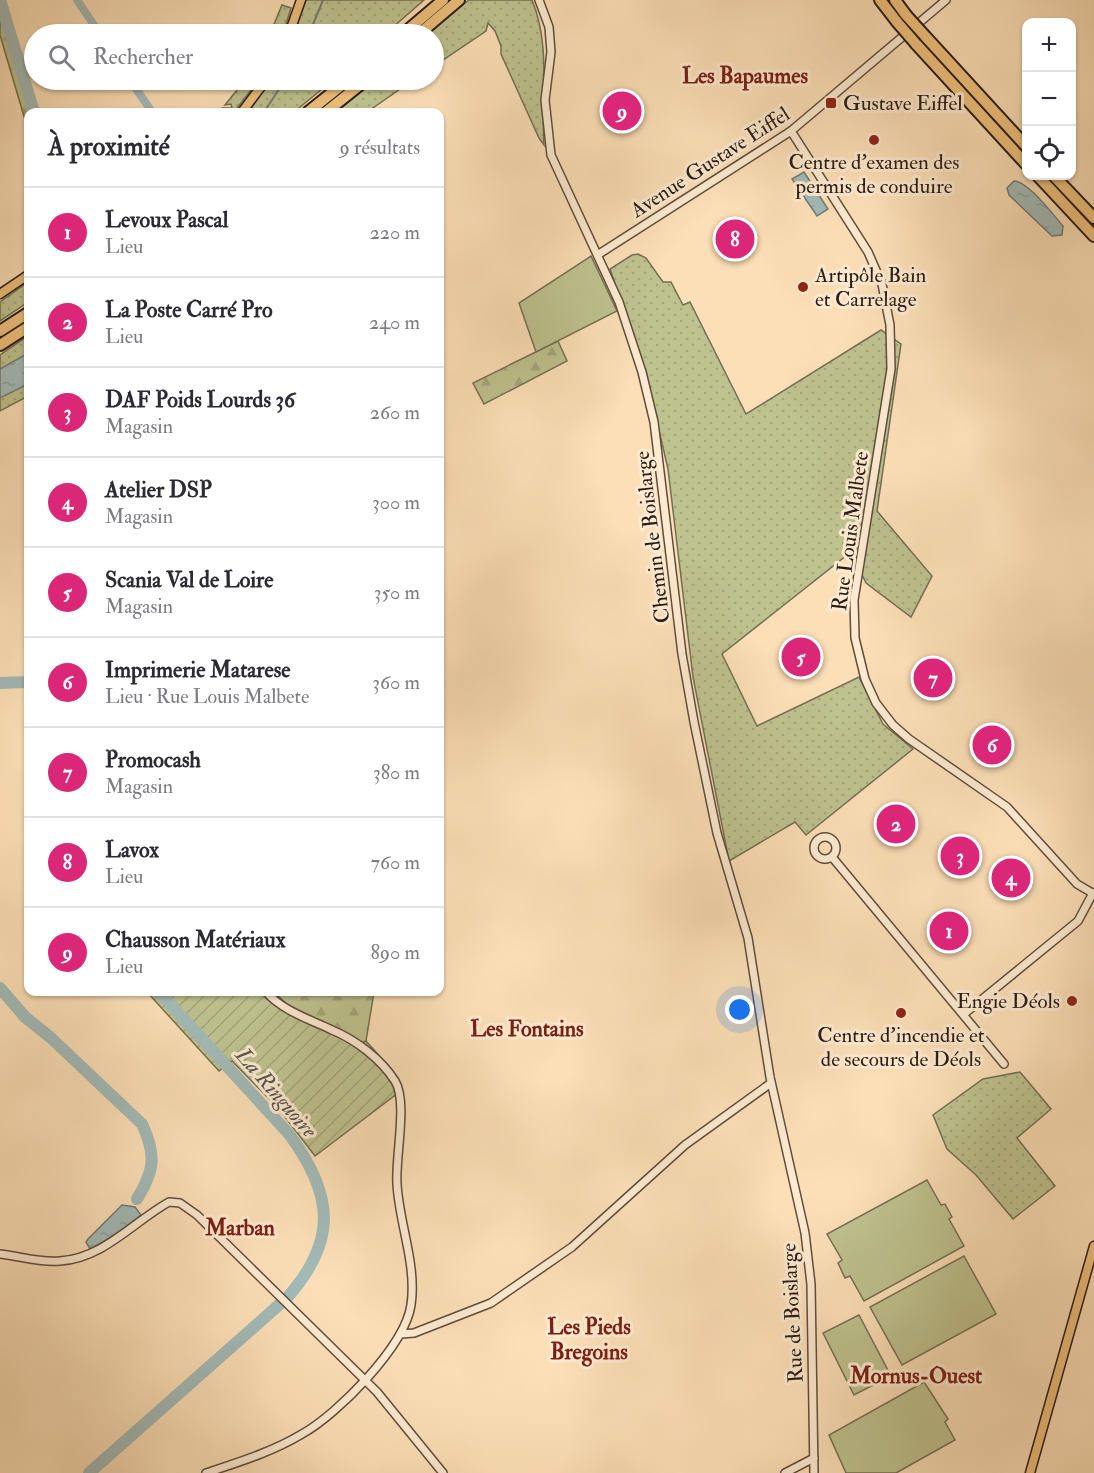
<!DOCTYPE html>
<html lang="fr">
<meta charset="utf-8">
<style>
:root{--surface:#fff;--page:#f2f2f3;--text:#2b2b33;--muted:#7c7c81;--line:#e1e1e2;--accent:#db2777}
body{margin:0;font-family:"IM FELL Double Pica",serif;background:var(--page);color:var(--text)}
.controls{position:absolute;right:18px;top:18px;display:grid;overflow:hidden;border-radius:12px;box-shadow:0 2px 4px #0004}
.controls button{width:54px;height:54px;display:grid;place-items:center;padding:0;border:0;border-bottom:2px solid var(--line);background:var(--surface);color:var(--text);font:30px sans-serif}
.you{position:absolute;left:740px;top:1010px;width:21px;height:21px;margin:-15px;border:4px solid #fff;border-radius:50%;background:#1a73e8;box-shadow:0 0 0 9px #1a73e833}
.badge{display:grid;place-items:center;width:39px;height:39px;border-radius:50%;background:var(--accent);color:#fff;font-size:20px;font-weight:700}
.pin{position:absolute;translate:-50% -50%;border:3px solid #fff;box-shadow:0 2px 6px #0006}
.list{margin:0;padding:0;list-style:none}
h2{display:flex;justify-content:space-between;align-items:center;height:78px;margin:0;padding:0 24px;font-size:26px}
h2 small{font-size:20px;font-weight:400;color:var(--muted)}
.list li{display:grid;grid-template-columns:39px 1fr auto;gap:18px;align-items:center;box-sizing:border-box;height:90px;padding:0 24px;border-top:2px solid var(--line)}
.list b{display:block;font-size:22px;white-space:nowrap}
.list p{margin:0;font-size:20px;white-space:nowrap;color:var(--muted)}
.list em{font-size:20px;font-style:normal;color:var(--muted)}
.icon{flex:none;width:33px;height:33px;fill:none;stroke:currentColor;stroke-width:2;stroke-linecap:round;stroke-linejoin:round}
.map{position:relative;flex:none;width:1094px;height:1473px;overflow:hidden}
.search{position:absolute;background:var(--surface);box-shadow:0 2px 4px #0004;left:24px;top:24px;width:420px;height:66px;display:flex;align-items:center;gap:15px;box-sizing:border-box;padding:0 21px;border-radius:33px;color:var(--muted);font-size:22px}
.panel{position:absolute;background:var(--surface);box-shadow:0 2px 4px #0004;left:24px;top:108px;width:420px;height:888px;border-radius:12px}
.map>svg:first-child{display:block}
</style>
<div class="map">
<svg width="1094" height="1473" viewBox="0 0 1094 1473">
<defs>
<pattern id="grass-dots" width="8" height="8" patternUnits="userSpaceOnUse" patternTransform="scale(1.5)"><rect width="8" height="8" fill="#bec28f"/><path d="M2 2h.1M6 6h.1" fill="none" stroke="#a3a67b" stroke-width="1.8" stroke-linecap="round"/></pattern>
<pattern id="forest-firs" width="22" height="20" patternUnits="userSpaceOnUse" patternTransform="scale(1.5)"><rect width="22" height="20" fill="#bec28f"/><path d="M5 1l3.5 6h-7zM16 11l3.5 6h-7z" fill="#a3a67b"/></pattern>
<pattern id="garden-furrows" width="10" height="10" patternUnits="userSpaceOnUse" patternTransform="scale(1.5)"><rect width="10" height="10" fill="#bec28f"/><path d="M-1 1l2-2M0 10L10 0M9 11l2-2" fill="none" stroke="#a3a67b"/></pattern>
<pattern id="water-ripples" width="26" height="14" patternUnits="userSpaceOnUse" patternTransform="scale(1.5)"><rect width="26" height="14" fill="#a2bab7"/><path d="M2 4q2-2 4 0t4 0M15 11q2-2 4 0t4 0" fill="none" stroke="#8c9f9d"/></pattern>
</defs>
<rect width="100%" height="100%" fill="#fcdfb7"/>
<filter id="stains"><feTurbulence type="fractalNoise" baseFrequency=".00333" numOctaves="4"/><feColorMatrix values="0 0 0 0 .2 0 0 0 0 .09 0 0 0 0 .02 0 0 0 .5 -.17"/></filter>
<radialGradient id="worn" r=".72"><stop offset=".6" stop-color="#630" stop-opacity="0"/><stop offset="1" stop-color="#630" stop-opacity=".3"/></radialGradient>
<g fill="url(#grass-dots)" stroke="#746f52" stroke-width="1.5">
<polygon points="306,0 424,0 385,34 294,34"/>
<path d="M469,0H532C551,46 541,95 544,145L539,138L501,54V46L495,31L488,23L486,31L434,66V34H425Z"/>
<polygon points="282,5 291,8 283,34 270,34"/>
<polygon points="245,80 259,80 234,112 216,112 222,108 232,108 231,104 225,105"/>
<polygon points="271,80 333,80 294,112 248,112"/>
<polygon points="367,80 413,80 367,112 325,112"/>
<polygon points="638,254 646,258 663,282 671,282 683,305 690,302 746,414 881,330 901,344 877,511 932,576 911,617 866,583 851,552 722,654 757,726 859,677 883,724 913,749 806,835 795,822 729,861 693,677 668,469 647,379 610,269 632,255"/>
<polygon points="28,282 28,302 0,321 0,302"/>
<polygon points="28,336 28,396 0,411 0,355"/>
<polygon points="1020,1072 1051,1109 1017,1138 1055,1186 1013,1219 976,1175 947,1149 933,1115 983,1079"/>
</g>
<g fill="url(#forest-firs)" stroke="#746f52" stroke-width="1.5">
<polygon points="0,0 2,0 37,112 28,112 28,130 0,35"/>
<polygon points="558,341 567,361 484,404 473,383"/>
<polygon points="274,992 374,992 366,1041 362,1043 295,1012"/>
</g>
<polygon fill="url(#garden-furrows)" stroke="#746f52" stroke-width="1.5" points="147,992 274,992 295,1012 362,1043 366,1041 391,1069 402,1090 315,1156 278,1108 232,1061 219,1071"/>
<g fill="#bec28f" stroke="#746f52" stroke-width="1.5">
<polygon points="591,256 617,311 536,352 519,303"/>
<polygon points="927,1180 941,1205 945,1204 952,1217 949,1219 964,1246 864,1301 850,1276 845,1278 838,1263 842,1260 827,1234"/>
<polygon points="964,1256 996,1314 902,1365 870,1307"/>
<polygon points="859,1315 891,1376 854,1395 823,1333"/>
<polygon points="924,1382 948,1419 945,1422 955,1440 896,1473 846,1473 829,1435"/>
</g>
<g fill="url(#water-ripples)" stroke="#727b77" stroke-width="1.5">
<polygon points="804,172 828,209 817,216 792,179"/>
<path d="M1014,181C1028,181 1053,215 1063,226L1062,235L1052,236L1009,195L1007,188Z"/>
<polygon points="23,356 28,356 28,384 0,398 0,369"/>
<polygon points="122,1205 135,1207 141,1215 119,1233 90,1249 86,1242 88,1239"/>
</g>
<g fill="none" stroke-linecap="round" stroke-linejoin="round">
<g stroke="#727b77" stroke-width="2">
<polyline points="309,34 323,0"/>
<polyline points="264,112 285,80"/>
</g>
<g stroke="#a2bab7" stroke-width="8">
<polyline points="77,0 100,34"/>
<polyline points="130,80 152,112"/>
</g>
<g stroke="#a2bab7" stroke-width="12">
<polyline points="0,0 34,112"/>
<polyline points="0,683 28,682"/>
<path d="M0,988L25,1017L50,1037L142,1124C157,1156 154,1171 137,1199"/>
<path d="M159,992L289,1134C334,1195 338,1241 286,1299"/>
<polyline points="89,1473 280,1304"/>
</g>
<g stroke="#5e4d3e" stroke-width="10">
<g id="minor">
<polyline points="539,0 549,27 551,52 545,100 551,155 619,302 642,372 654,422 682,654 694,722 717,833 748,938 770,1077 805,1233 811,1284 814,1473"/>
<polyline points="791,131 868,252 882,284 890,325 891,369 854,600 855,638 865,679 876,703 893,725 909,739 1007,807 1077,884 1094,894"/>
<polyline points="599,254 791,131 946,0"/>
<circle cx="825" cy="848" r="11"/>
<polyline points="832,857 1004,1064"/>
<polyline points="964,1014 1078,921 1093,893"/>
<path d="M0,1254C20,1256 39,1263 60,1261C104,1258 133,1222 169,1202L180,1203L197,1215L377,1392L443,1473"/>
<polyline points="401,1334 414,1333 491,1303 572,1247 685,1145 771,1083"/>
<path d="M206,1473C239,1462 272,1452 302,1434C338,1414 405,1346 411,1305C417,1265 399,1223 397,1184C395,1157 408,1102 395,1081C381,1059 356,1040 332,1030C309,1019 283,1011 266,992"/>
<polyline points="785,1473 814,1458"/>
</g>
</g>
<g stroke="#291c16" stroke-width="11">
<g id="major">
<polyline points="289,34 301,0"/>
<polyline points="242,112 266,80"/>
<polyline points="0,294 28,275"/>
<polyline points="1030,1473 1094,1246"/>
</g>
</g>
<g stroke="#291c16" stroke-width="14">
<g id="highway">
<polyline points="880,0 897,22"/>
<polyline points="895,0 906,15"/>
<polyline points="403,34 443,0"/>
<polyline points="419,34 459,0"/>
<polyline points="925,36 1026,146"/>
<polyline points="916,44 1026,164"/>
<polyline points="308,112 348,80"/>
<polyline points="326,112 366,80"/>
<polyline points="1038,176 1094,236"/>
<polyline points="1054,176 1094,218"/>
<polyline points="0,331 28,313"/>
<polyline points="0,345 28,327"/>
</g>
</g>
<use href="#minor" stroke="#fdead0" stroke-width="7"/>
<use href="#major" stroke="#eec07c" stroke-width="8"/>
<use href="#highway" stroke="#eec07c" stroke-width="10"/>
<g stroke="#291c16" stroke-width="14" stroke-linecap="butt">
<g id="highway-bridge">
<polyline points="906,15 925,36"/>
<polyline points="897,22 916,44"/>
</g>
</g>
<use href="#highway-bridge" stroke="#eec07c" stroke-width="10"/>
</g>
<g fill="#8f2418" stroke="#fdead0" stroke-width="2">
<rect x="825" y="97" width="12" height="12" rx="3"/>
<circle cx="874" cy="140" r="6"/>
<circle cx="803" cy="287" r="6"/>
<circle cx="1072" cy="1001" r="6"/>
<circle cx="901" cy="1013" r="6"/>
</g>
<g text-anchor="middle" stroke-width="6" stroke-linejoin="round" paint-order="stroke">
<g font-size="21" fill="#291c16" stroke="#fdead0" text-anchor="start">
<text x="843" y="110">Gustave Eiffel</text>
<text x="874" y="169" text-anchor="middle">Centre d'examen des<tspan x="874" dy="24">permis de conduire</tspan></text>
<text x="815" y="282">Artipôle Bain<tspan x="815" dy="24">et Carrelage</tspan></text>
<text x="1060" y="1008" text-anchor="end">Engie Déols</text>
<text x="901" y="1042" text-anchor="middle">Centre d'incendie et<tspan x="901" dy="24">de secours de Déols</tspan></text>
</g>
<g font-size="21" fill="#291c16" stroke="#fdead0">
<text transform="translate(710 162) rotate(-33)" y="7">Avenue Gustave Eiffel</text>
<text transform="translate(850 531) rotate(-82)" y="7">Rue Louis Malbete</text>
<text transform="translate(652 537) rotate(-97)" y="7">Chemin de Boislarge</text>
<text transform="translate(792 1313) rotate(-93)" y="7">Rue de Boislarge</text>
</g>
<g font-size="22" font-weight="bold" fill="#7a1f14" stroke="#fdead0">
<text x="745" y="83">Les Bapaumes</text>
<text x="527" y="1036">Les Fontains</text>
<text x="240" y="1235">Marban</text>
<text x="589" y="1334">Les Pieds<tspan x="589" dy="25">Bregoins</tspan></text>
<text x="916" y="1383">Mornus-Ouest</text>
</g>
<g font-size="22" font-style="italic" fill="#53534e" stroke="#fdead0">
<text transform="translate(277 1092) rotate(49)" y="8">La Ringuoire</text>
</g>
</g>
<rect width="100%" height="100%" filter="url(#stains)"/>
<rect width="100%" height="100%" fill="url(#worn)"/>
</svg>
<div class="controls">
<button>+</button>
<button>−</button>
<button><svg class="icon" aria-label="locate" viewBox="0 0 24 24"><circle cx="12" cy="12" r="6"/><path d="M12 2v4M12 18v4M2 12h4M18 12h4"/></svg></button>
</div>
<div class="you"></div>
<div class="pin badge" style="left:949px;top:931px">1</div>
<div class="pin badge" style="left:896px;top:824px">2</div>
<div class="pin badge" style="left:960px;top:856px">3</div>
<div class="pin badge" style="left:1011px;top:878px">4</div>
<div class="pin badge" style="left:801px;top:657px">5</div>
<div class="pin badge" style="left:992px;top:745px">6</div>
<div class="pin badge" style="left:933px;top:678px">7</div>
<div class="pin badge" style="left:735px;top:239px">8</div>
<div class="pin badge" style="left:622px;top:111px">9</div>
<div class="search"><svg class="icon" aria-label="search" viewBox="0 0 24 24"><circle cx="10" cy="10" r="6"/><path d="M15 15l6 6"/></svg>Rechercher</div>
<section class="panel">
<h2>À proximité<small>9 résultats</small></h2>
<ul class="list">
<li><span class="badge">1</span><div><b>Levoux Pascal</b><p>Lieu</p></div><em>220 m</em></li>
<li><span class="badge">2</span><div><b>La Poste Carré Pro</b><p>Lieu</p></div><em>240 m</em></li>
<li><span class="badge">3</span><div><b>DAF Poids Lourds 36</b><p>Magasin</p></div><em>260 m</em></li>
<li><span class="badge">4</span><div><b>Atelier DSP</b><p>Magasin</p></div><em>300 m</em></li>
<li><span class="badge">5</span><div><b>Scania Val de Loire</b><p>Magasin</p></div><em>350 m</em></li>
<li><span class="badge">6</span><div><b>Imprimerie Matarese</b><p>Lieu · Rue Louis Malbete</p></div><em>360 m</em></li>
<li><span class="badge">7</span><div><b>Promocash</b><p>Magasin</p></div><em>380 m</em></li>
<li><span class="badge">8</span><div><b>Lavox</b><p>Lieu</p></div><em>760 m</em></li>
<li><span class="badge">9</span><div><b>Chausson Matériaux</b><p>Lieu</p></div><em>890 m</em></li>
</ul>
</section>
</div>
